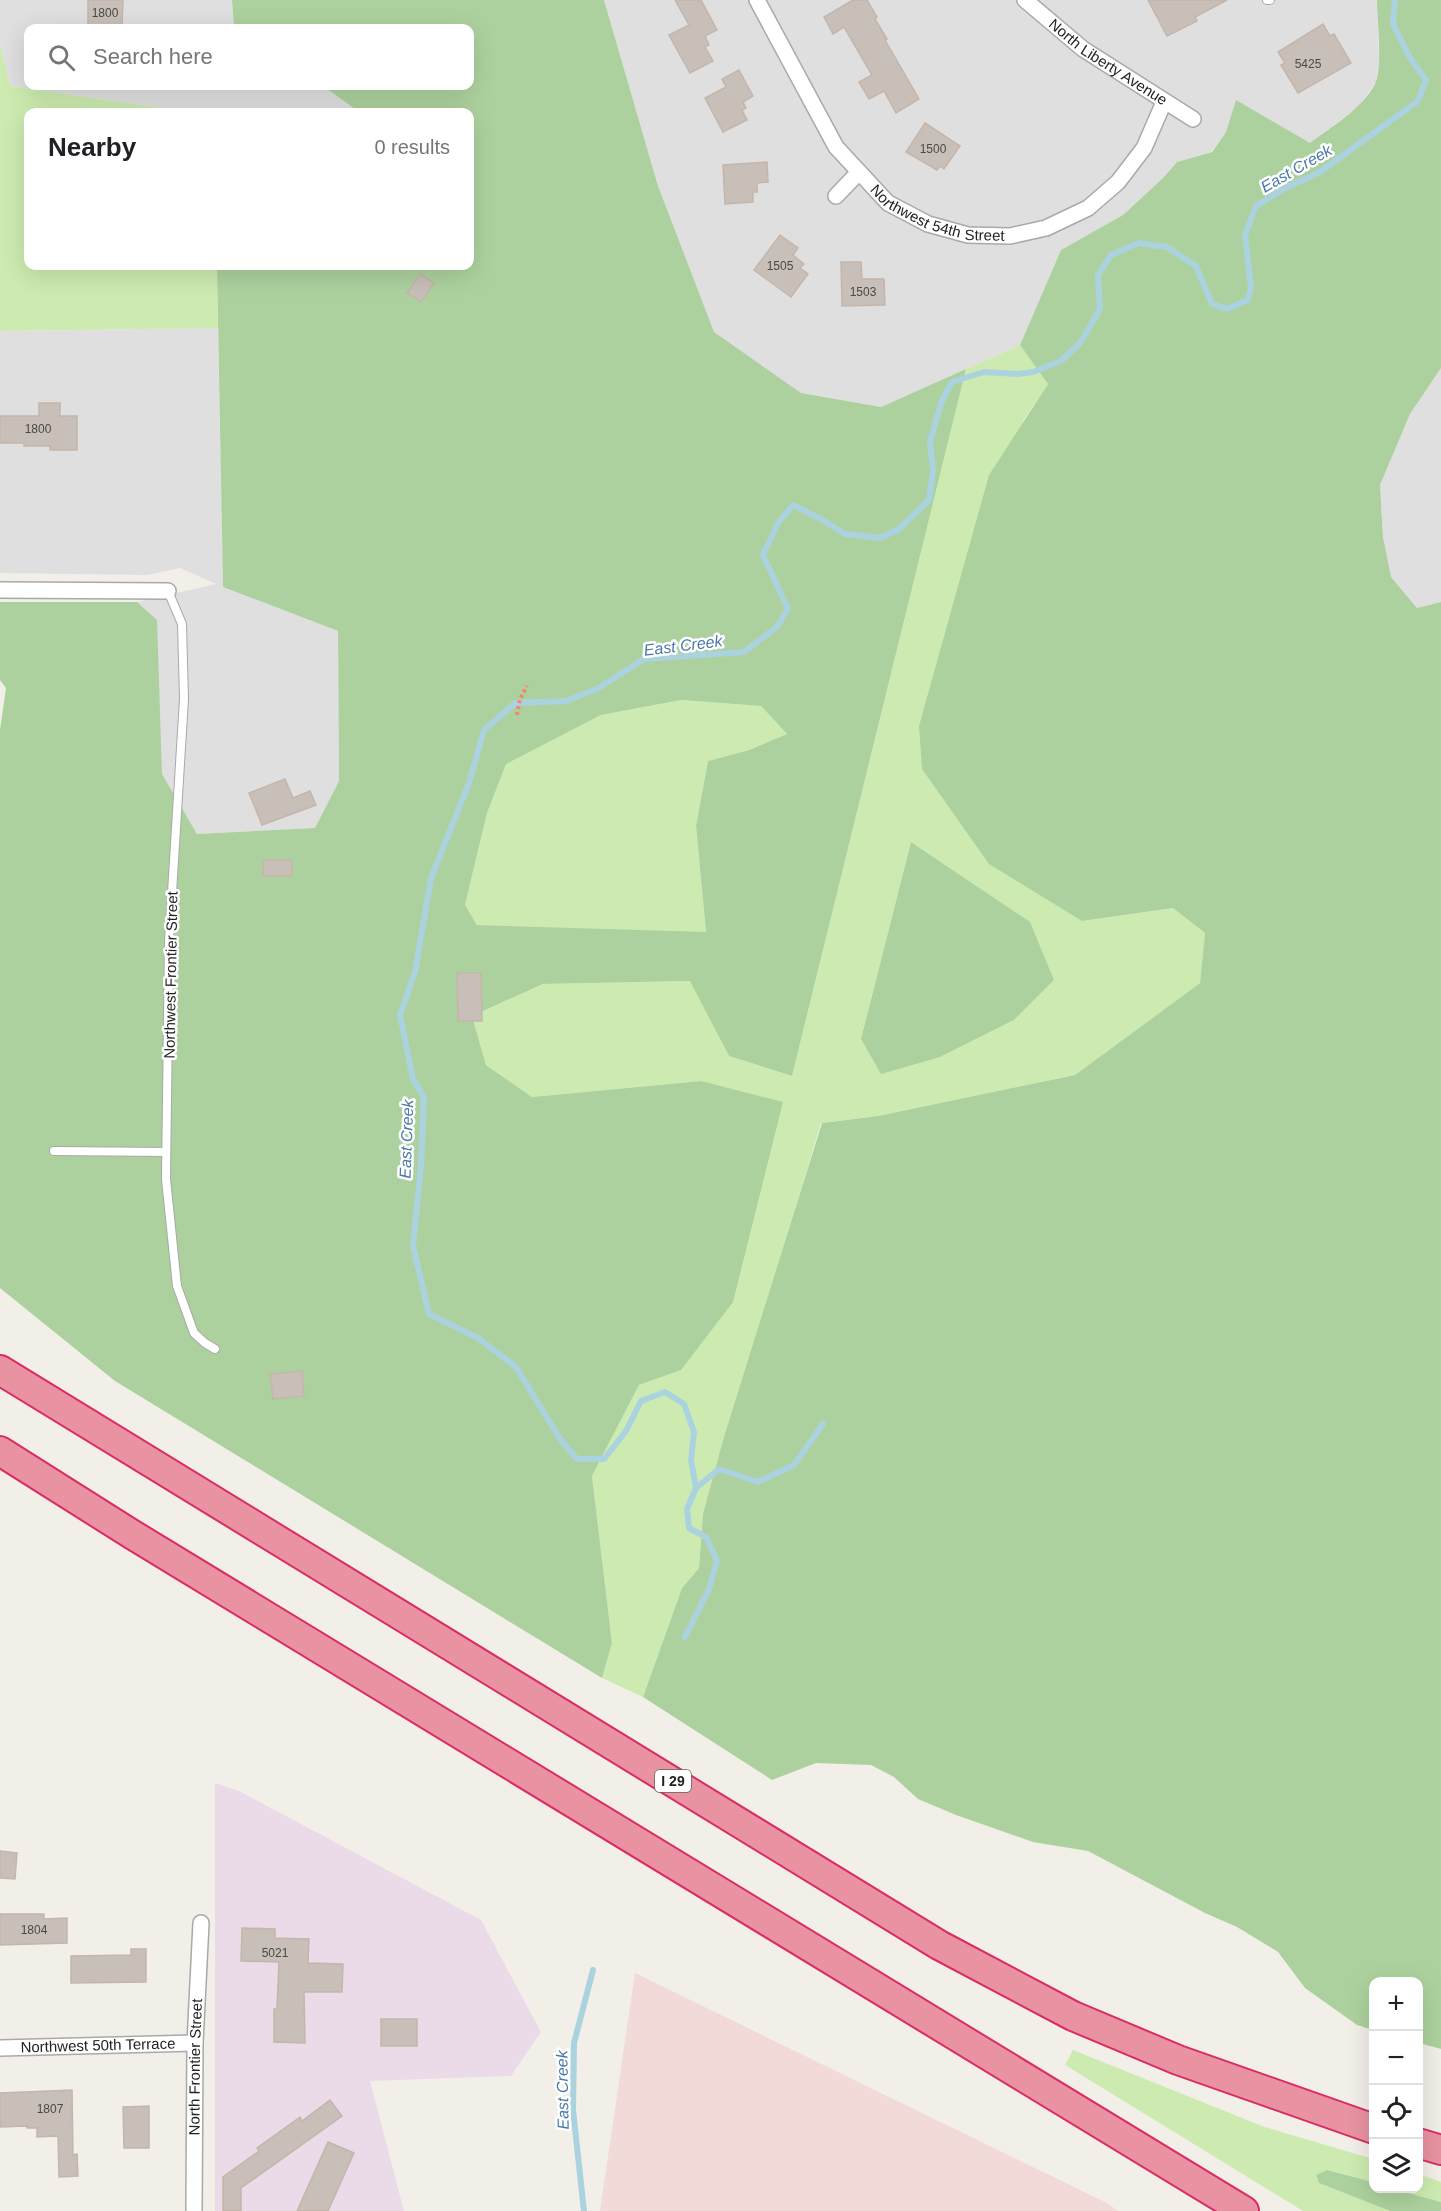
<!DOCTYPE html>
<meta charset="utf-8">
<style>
:root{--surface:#fff;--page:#f2f2f2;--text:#202124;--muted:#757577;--line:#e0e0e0}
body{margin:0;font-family:Arial,sans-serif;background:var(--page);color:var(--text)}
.controls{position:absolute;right:18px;bottom:18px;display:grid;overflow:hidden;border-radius:12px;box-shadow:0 6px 24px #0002}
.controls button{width:54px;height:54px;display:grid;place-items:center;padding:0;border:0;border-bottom:2px solid var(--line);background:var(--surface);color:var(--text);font:30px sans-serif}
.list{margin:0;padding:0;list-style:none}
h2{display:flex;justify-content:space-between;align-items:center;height:78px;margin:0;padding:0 24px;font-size:26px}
h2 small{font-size:20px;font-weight:400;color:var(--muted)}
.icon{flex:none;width:33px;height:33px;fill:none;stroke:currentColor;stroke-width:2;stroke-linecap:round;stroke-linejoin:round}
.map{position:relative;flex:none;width:1441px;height:2211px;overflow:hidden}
.search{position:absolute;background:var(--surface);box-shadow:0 6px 24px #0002;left:24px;top:24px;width:450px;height:66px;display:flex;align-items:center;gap:15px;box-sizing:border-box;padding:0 21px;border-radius:12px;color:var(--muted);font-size:22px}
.panel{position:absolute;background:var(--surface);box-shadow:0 6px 24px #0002;left:24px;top:108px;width:450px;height:162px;border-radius:12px}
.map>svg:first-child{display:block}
</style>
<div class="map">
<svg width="1441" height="2211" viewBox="0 0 1441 2211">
<rect width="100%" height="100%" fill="#f2efe9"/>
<g fill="#e0dfdf">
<polygon points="0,0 232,0 234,28 28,28 28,86 323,86 359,112 170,112 169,109 10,86 0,44"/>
<polygon points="604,0 1377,0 1379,62 1376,82 1359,106 1310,143 1236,101 1226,132 1211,152 1177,162 1163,178 1123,215 1061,250 1020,345 881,407 801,393 713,332 658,186"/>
<polygon points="218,328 223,587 338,631 339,781 315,828 197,834 162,775 137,602 216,584 180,568 148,575 0,573 0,331"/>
<polygon points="1441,368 1441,602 1417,608 1391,577 1383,537 1380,485 1410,414"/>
</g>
<polygon fill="#f2dad9" points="635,1973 1107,2203 1118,2211 600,2211"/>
<polygon fill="#ebdbe8" points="215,1783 239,1791 481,1920 541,2032 511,2076 370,2081 404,2211 215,2211"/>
<g fill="#cdebb0" fill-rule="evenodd">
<polygon points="0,44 10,86 169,109 170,112 28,112 28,266 217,266 218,328 0,331"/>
<path d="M1020,345L1048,384L1023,421L1082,921L1173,908L1205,933L1200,983L1075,1075L878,1116L821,1123L703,1514L699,1568L682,1588L643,1697L602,1678L612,1643L592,1476L639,1385L681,1370L701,1081L532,1097L486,1065L472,1016L543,984L691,981L729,1056L792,1076L966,369ZM911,842L1029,922L1054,980L1014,1020L940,1057L861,1039Z"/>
<polygon points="681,700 761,706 787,734 749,750 708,761 696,826 706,933 477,925 465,905 487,813 505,764 601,715"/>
<polygon points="1073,2050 1262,2126 1373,2159 1373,2182 1328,2170 1316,2175 1319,2183 1390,2211 1303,2211 1065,2065"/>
<polygon points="1419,2174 1441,2182 1441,2202 1394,2189 1418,2188"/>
</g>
<g fill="#add19e" fill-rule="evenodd">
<path d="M232,0H604L658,186L714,332L801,393L881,407L966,369L792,1076L729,1056L690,981L543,984L472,1016L486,1065L532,1097L701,1081L783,1102L733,1302L681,1370L639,1385L592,1476L612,1643L602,1678L115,1381L0,1288V730L6,688L0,680V602H137L157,620L162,774L197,834L315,828L339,781L338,631L223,587L217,266H470V112H359L323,86H470V28H234ZM681,700L761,706L787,734L749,750L708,761L696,826L706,932L477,925L465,905L487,813L506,764L601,715Z"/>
<path d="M1377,0H1441V368L1410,414L1380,485L1383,537L1391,577L1417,608L1441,602V2049L1419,2043L1418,1982H1374L1373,2030L1357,2025L1305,1988L1278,1952L1237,1927L1205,1913L1088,1851L1033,1842L956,1815L918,1799L894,1777L871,1765L816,1763L772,1780L643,1697L682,1588L699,1568L703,1514L724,1437L822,1123L878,1116L1075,1075L1200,983L1205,933L1173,908L1082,921L989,864L922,769L919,726L989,475L1048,384L1020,345L1061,250L1123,215L1163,178L1177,162L1212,152L1226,132L1236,100L1310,143C1332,126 1362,109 1375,84C1383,67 1377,20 1377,0Z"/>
<polygon points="911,842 1030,922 1054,980 1014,1020 940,1057 881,1074 861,1039"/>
<polygon points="1327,2170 1373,2182 1374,2188 1394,2189 1441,2202 1441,2211 1390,2211 1319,2183 1316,2175"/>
</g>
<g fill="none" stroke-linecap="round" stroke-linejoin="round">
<g stroke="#aad3df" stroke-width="6">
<polyline points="696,1488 719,1469 758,1482 794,1465 823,1424"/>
<polyline points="685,1637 709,1589 717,1561 706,1537 689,1528 687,1509 696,1488 691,1460 694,1432 684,1404 665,1392 641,1401 626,1431 604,1459 577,1459 560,1439 516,1367 478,1338 429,1314 413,1246 421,1165 424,1097 413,1079 400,1015 415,972 431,878 469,783 484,730 515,703 566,701 597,689 644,659 744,652 777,627 788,609 763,555 778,523 793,505 819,518 845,534 880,538 899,529 929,500 933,471 930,442 941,403 952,382 984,372 1018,374 1033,372 1061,361 1081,342 1100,309 1098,275 1111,255 1139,243 1167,247 1196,266 1212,304 1227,309 1248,300 1251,288 1245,235 1256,206 1282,190 1320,172 1418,101 1426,80 1410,58 1393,24 1395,0"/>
<polyline points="584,2211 573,2110 574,2043 593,1970"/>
</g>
</g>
<g fill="#c7bfb8" stroke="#c4b6ab" stroke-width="1.5">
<polygon points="88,0 123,0 122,27 88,25"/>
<polygon points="675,0 701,0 717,30 705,36 709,45 705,47 713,61 690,73 669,35 689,25"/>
<polygon points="853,0 867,0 877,17 875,19 887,39 885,40 919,99 896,113 884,91 869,99 859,82 872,75 844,27 833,34 824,17"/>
<polygon points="1148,0 1227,0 1195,17 1197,21 1167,36"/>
<polygon points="1323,24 1330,36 1334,34 1351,63 1298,93 1281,65 1285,63 1278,52"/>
<polygon points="739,70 753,96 743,102 746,108 742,110 747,120 723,132 705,98 726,87 722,79"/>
<polygon points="925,123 960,146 944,169 940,166 937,170 906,152"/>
<polygon points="767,162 768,182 757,183 757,192 753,192 753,202 725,204 723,165"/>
<polygon points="780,235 798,248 793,255 804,264 800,268 808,274 791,297 754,270"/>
<polygon points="841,262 861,262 862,279 884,279 885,305 842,306"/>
<polygon points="420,274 434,283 421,302 407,293"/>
<polygon points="39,403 60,403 60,416 77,416 77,450 50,450 50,446 24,446 24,443 0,443 0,416 39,416"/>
<polygon points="285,779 293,798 310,791 316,805 262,825 249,793"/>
<polygon points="264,860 292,860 292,876 263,876"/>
<polygon points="457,973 481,973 482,1021 458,1021"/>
<polygon points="302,1371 304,1396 273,1399 270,1374"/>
<polygon points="0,1851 17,1853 15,1879 0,1878"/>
<polygon points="0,1914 44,1914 44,1919 67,1918 67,1943 0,1945"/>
<polygon points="242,1928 275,1929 275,1938 309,1939 308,1963 343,1964 342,1992 304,1992 305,2043 274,2042 274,2009 277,2009 279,1962 241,1961"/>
<polygon points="131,1949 146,1949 146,1982 71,1983 71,1956 131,1955"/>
<rect x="381" y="2019" width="36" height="27"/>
<polygon points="72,2090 73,2155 77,2154 78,2176 59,2177 58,2136 37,2137 37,2128 27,2128 27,2126 0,2127 0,2093"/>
<polygon points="330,2100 342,2116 241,2188 241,2211 223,2211 223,2177 259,2151 257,2148 300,2117 302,2121"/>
<polygon points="149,2106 149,2148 124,2148 123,2107"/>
<polygon points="328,2142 354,2153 328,2211 297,2211"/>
</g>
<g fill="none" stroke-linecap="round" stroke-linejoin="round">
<g stroke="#a9a9a9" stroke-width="10">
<g id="lane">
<polyline points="1267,0 1270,0"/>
<polyline points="168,591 182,624 184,699 169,941 166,1179 177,1286 194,1333 205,1343 215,1349"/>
<polyline points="54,1151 166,1152"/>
</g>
</g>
<g stroke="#a9a9a9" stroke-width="18">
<g id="street">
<path id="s1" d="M757,0L836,147L888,203L928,224L968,235L1010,236L1046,228L1088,208L1118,182L1144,148L1164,102"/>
<path id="s2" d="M1025,0L1083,49L1193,119"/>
<polyline points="836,196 859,172"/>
<polyline points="0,590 168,591"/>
<path id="s3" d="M0,2048L195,2043"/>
<path id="s4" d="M194,2211L195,2043L201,1923"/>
</g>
</g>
<g stroke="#dc2a67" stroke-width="32">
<g id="highway">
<polyline points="0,1370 939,1945 1073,2016 1178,2060 1374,2129"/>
<polyline points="0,1451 133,1535 1244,2211"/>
<polyline points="1418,2143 1441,2150"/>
</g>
</g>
<polyline stroke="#fa8072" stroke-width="4" stroke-dasharray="3 3" stroke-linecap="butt" points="517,715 520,699 527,686"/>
<use href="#lane" stroke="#fff" stroke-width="8"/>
<use href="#street" stroke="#fff" stroke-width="15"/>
<use href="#highway" stroke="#e892a2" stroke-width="28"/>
</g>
<g text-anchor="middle" stroke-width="5" stroke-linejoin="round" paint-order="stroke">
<g font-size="12" fill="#4b4948">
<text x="105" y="17">1800</text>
<text x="1308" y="68">5425</text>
<text x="933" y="153">1500</text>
<text x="780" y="270">1505</text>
<text x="863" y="296">1503</text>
<text x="38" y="433">1800</text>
<text x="34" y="1934">1804</text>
<text x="275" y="1957">5021</text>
<text x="50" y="2113">1807</text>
</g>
<rect fill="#fff" stroke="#646464" stroke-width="1.5" x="655" y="1770" width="36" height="22" rx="4.5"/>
<g font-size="14" font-weight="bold" fill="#222">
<text x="673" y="1786">I 29</text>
</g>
<g font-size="15" fill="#222" stroke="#fff">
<text dy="5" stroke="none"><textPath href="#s2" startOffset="104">North Liberty Avenue</textPath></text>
<text dy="5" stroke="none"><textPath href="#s1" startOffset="294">Northwest 54th Street</textPath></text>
<text transform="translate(171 975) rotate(-89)" y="5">Northwest Frontier Street</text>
<text dy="5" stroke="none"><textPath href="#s3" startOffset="98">Northwest 50th Terrace</textPath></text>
<text dy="5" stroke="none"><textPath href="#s4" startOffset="144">North Frontier Street</textPath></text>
</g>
<g font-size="16" font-style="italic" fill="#4a7aab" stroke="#fff">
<text transform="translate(1296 168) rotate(-30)" y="6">East Creek</text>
<text transform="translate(683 645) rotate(-7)" y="6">East Creek</text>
<text transform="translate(406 1139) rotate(-88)" y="6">East Creek</text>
<text transform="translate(562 2090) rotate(-91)" y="6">East Creek</text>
</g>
</g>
</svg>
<div class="controls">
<button>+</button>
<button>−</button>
<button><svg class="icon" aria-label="locate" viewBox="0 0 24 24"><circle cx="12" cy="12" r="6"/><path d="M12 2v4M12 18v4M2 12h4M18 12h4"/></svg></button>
<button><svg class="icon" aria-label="layers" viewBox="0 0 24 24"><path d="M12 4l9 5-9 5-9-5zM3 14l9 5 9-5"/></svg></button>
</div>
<div class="search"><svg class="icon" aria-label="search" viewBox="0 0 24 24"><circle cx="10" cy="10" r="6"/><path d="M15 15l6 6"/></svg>Search here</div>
<section class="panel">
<h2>Nearby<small>0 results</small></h2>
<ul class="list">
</ul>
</section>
</div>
